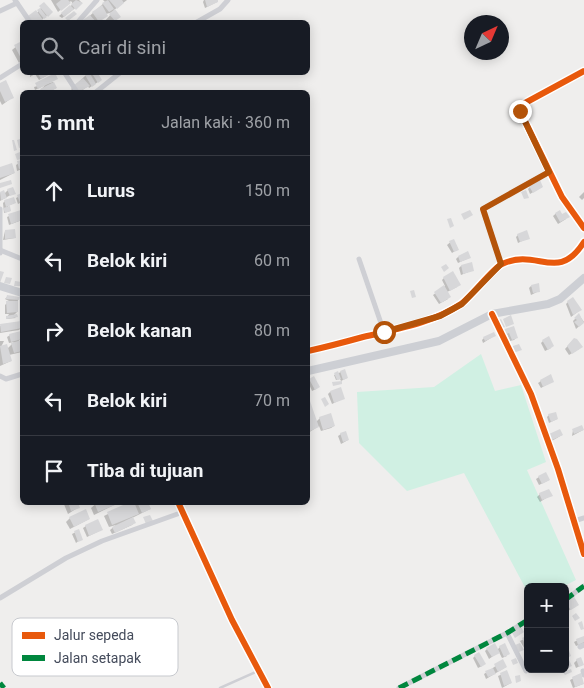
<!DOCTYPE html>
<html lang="id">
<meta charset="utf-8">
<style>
:root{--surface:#171b24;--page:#20242c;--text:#f1f3f6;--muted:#9ea1a6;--line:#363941}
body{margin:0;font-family:Roboto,sans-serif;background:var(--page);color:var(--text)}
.controls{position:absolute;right:15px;bottom:15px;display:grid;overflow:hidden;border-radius:8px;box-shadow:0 2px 12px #0003}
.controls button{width:45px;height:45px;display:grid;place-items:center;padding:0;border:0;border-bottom:1px solid var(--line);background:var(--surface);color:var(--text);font:25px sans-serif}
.compass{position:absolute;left:464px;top:15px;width:45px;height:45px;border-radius:50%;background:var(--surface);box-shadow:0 2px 12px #0003;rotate:44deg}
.stop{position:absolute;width:15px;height:15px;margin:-11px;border:4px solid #b45309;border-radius:50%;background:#fff}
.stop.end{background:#b45309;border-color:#fff;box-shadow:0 1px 5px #0008}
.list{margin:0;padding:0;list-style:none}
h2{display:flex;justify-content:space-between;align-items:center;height:65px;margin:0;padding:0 20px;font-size:21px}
h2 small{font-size:16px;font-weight:400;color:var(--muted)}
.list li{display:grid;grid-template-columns:32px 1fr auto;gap:15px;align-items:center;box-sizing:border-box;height:70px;padding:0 20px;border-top:1px solid var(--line)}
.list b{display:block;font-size:19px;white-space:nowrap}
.list em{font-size:16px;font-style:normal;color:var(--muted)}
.icon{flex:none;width:28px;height:28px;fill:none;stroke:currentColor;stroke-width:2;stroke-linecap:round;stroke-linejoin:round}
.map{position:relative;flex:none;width:584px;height:688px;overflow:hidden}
.search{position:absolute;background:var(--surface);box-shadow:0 2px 12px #0003;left:20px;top:20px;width:290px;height:55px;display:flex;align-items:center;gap:12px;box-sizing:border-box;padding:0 18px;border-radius:8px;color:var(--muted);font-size:19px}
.panel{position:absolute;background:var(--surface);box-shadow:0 2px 12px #0003;left:20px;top:90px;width:290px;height:415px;border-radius:8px}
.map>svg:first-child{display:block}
</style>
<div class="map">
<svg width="584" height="688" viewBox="0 0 584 688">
<rect width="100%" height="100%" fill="#efeeed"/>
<polygon fill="#d0f0e3" points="481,354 495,391 521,385 546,462 527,470 576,580 562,587 528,587 528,593 464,473 407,491 359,443 357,392 434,387"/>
<g fill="#0003">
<polygon points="51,0 79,0 82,3 62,18 59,16 73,4 71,1 58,12"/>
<polygon points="103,0 127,0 114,10 117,19 112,22 104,22 113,12 106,14 97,22 83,22 105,2"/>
<polygon points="204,0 216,0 217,2 205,8 203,2"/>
<polygon points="44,4 51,12 39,22 30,22"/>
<polygon points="22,42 22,60 19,63 12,50"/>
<polygon points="30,72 51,72 51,73 39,80 35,74 30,77"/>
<polygon points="93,72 98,82 89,88 88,86 80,92 74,92 71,89 85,76"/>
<polygon points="53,82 56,88 49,92 39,92 45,85 35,90 34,87"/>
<polygon points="0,84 13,97 2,105 0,101"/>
<polygon points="22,161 22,169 17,171 16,165"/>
<polygon points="0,168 14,173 0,180"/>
<polygon points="530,187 542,187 530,194 528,189"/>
<polygon points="8,190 14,193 0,201 0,193 4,192 4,194"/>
<polygon points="584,192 584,198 582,200 579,197"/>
<polygon points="22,195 22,202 18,204 16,198"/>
<polygon points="5,201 14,203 8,206 10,211 4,213 3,203"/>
<polygon points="22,210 22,220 9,225 7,217"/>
<polygon points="559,211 566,219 558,224 553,216"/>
<polygon points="5,231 15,238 3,240"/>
<polygon points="518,235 528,238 518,243 516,237"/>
<polygon points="453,240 458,249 452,253 447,245"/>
<polygon points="458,257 469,258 458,263 456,259"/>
<polygon points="461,266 473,270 461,275 459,268"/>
<polygon points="444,278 457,287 447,292 448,299 439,304 433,295 445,286 442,280"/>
<polygon points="531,286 539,291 531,295 529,288"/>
<polygon points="7,297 18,299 17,312 13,316 16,318 6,319 9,314 5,314 5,305 9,301 5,299"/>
<polygon points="568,302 580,310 571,317 566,304"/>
<polygon points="579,315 584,322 576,329 573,321"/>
<polygon points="20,322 21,328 19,330 0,333 0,326"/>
<polygon points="513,328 517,337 514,340 510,341 507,334 501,336"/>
<polygon points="10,335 21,339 16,343 22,342 22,352 9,355 11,361 0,366 0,341 4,341 1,347 7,349 14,342 9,343 7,337"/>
<polygon points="494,336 483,343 482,340 484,338"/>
<polygon points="574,339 579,349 569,355 565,349"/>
<polygon points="543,341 551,348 545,351 541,343"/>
<polygon points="341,372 347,378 341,381 340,379 336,380 334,375"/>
<polygon points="313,378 316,389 312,391 308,382"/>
<polygon points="541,381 553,381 541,388 538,383"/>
<polygon points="330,392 344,398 332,404 328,394"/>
<polygon points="309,402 316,422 320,418 334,426 331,428 321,431 319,426 308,433"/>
<polygon points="549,415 557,419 549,423 547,417"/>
<polygon points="573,430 583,430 572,436"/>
<polygon points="341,434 348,440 341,444 338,436"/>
<polygon points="550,435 562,435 550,442 547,437"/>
<polygon points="539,477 549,480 539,485 536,479"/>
<polygon points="540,494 551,495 540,502 537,497"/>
<polygon points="63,502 77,502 79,507 68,514"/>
<polygon points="98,502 120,502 94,515 91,508"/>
<polygon points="132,502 147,502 150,509 132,518 134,523 132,525 112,534 110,530 116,525 109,527 104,516"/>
<polygon points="70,518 89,519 70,529 66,522"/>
<polygon points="86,526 101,530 87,537 83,528"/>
<polygon points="78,531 81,539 76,543 72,534"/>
<polygon points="565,602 575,607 568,611"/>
<polygon points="528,637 528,650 526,651 520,641"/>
<polygon points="584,637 584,643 576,646 574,642"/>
<polygon points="500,647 507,656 502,658 499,652 489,659 485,651 487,649 497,650"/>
<polygon points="475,656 482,666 478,668 473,658"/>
<polygon points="577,660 582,665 576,668 574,663"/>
<polygon points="503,661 506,667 486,679 484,674"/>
<polygon points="507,672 511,683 502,688 498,676"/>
<polygon points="580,675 583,684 573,688 570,680"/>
</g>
<g fill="#d7d7d9">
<polygon points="61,0 68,0 71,3 61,11 56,4"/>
<polygon points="76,0 83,3 76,10 71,4"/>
<polygon points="108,0 114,9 109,12 102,3"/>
<polygon points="109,0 122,0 124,3 117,9"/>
<polygon points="205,0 218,0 218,2 207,7"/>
<polygon points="44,2 53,12 48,17 39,6"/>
<polygon points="70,5 74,9 64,17 61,13"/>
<polygon points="102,5 108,16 99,22 92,12"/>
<polygon points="40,8 47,17 44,19 37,10"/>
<polygon points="115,9 121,17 115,21 109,14"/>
<polygon points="36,10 43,20 40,22 33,22 28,16"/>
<polygon points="74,11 77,14 68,21 65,18"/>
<polygon points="90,15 96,22 85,22 83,20"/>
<polygon points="22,41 22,60 14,45"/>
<polygon points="41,72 54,72 41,79 38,74"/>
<polygon points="89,72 96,84 92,87 85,75"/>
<polygon points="91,72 97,72 102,80 98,83"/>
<polygon points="55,73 58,79 38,89 35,83"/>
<polygon points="83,78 90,86 78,92 73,86"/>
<polygon points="6,80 14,98 5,102 0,91 0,83"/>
<polygon points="54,82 57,88 49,92 42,92 40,89"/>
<polygon points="20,139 22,147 19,148 17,140"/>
<polygon points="12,140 14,140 17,150 14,151"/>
<polygon points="20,152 22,159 17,160 15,154"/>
<polygon points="22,160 22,168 19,169 17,161"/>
<polygon points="12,163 15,173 0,178 0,167"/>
<polygon points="11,180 12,184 0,188 0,183"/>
<polygon points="540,180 543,187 533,193 529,186"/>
<polygon points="13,187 16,194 10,196 7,189"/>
<polygon points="4,190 7,198 1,200 0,192"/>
<polygon points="526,190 529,198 524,199 521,192"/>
<polygon points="22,193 22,202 20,203 17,195"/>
<polygon points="14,197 16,203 6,207 4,200"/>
<polygon points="10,206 11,211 5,213 3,208"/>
<polygon points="21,210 22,220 11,224 8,214"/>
<polygon points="470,210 473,215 464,220 461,214"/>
<polygon points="560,210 562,214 566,212 570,217 560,222 555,213"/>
<polygon points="451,218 454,226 450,228 447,219"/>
<polygon points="15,229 16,238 5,239 5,230"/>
<polygon points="527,230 530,239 520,242 517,234"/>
<polygon points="454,239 459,250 454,252 449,241"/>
<polygon points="468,251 471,258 460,262 458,256"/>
<polygon points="472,262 474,271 463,274 461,265"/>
<polygon points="446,264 449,268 444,272 441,267"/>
<polygon points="0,271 4,272 0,283"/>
<polygon points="453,271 461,285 450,291 443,277"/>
<polygon points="6,277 12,278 10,284 4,283"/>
<polygon points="15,281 22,282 21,286 14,286"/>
<polygon points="539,283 540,292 533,293 531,285"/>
<polygon points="444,285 451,297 441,303 434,292"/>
<polygon points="414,290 416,297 412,298 410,291"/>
<polygon points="7,295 20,297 19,300 6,299"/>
<polygon points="573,297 582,310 573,315 567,301"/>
<polygon points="6,301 18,301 18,312 7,313"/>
<polygon points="579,313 584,323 579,327 574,322 577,320 574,318"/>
<polygon points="17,314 18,317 6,319 6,316"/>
<polygon points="511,315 514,324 506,327 503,319"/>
<polygon points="501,319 505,327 501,329 497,321"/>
<polygon points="21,321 22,328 1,332 0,324"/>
<polygon points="514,326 518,338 512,340 509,333 504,335 502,330"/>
<polygon points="21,331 22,339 11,342 9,334"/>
<polygon points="494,332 496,336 485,341 483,337"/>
<polygon points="549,336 554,346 548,350 542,340"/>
<polygon points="574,338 577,339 583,347 572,354 567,346"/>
<polygon points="22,340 22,351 14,353 11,343"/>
<polygon points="7,344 12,361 3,364 0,346"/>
<polygon points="519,344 522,350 513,353 510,347"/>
<polygon points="345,369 348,378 343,380 340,371"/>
<polygon points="338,371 341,379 337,380 334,373"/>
<polygon points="551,374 554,382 543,387 540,380"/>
<polygon points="314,376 320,387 315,390 309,379"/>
<polygon points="342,381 342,384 333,386 332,382"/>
<polygon points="341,387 345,399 334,403 330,391"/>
<polygon points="325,397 329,404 325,407 321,399"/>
<polygon points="310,401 319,427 308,432 308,402"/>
<polygon points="556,412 558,419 551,422 548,414"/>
<polygon points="331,413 335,426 323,430 319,417"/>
<polygon points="582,425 584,430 574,434 572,429"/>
<polygon points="560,429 563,435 552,440 549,434"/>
<polygon points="346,431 349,440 343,442 340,433"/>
<polygon points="546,472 550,480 542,484 538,476"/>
<polygon points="549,489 553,496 542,500 539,493"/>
<polygon points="68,502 78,502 80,508 71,511"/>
<polygon points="94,502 120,502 120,503 98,512"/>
<polygon points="130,502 134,502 139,514 112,525 107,512"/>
<polygon points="137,502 148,502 151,509 142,513"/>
<polygon points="86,509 90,519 74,527 69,517"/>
<polygon points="150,515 153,521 146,524 143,517"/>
<polygon points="133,517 136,523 115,533 112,527"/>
<polygon points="98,519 103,530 89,536 85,525"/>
<polygon points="79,529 83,540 78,542 74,531"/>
<polygon points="573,595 579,605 571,610 565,602"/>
<polygon points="576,613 580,618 575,621 572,616"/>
<polygon points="582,621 584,629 581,630 578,623"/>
<polygon points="521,627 524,632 515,638 512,633"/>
<polygon points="528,635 528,649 522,638"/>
<polygon points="584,636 584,642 578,645 576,639"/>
<polygon points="495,643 500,653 492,657 486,648"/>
<polygon points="505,643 510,654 504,657 499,646"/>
<polygon points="520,643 524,650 519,652 515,645"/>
<polygon points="568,648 571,656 565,659 565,649"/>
<polygon points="479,652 486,664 481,667 474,655"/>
<polygon points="581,657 584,665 579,667 576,659"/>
<polygon points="516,658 518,663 513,665 511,660"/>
<polygon points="503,659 507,667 498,672 494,664"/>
<polygon points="569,660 572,666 565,669 565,662"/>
<polygon points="493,668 496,674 488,677 485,671"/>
<polygon points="571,669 572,672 565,675 563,672"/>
<polygon points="507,670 512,683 504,686 500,673"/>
<polygon points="581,673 584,684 575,687 572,677"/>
<polygon points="520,675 521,681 516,683 515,676"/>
</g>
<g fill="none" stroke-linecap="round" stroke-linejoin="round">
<polyline stroke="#cecfd4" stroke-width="2.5" points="220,688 258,671"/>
<g stroke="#cecfd4" stroke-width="5">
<polyline points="15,0 30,22"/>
<polyline points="0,11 17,3"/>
<polyline points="78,22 97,0"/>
<polyline points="197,22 220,9 228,0"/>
<polyline points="584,71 525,103 520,111 562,197 584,228"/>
<polyline points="64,72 77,92"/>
<polyline points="0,78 22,64"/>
<polyline points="96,92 121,72"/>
<polyline points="0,209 0,253"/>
<polyline points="0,250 22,259"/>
<polyline points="359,259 384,332"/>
<polyline points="501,264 483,209 549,172"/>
<polyline points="22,293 22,322"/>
<polyline points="492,314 531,394 558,469 584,554"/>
<path d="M308,351C326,347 345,342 363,337C396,329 433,323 461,304C473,295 493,268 502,264C538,247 557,284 584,242"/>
<polyline points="0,376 6,379 22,374"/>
<polyline points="178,502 232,620 268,688"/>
<polyline points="574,521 584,518"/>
<polyline points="0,598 66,558 102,541 183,512"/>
<polyline points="565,600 584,586"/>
<polyline points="507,633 526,671"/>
<polyline points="580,647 584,645"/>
<polyline points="583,671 584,675"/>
<polyline points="399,688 507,633 528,620"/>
</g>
<g stroke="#cdcfd4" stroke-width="8">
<polyline points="0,286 22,293"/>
<polyline points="308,371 439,341 492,314 548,304 560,299 584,278"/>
</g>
<g stroke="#00873e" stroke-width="5" stroke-dasharray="10 5" stroke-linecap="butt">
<polyline points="565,600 584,586"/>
<polyline points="0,683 4,688"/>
<polyline points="399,688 507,633 528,620"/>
</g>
<g stroke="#fff" stroke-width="9">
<g id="cycleway">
<polyline points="584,71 525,103 520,111 562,197 584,228"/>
<polyline points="492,314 531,394 558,469 584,554"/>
<path d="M308,351C326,347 345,342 363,337C396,329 433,323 461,304C473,295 493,268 502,264C538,247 557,284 584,242"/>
<polyline points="178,502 232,620 268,688"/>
</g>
</g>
<use href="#cycleway" stroke="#e8590c" stroke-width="6"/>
</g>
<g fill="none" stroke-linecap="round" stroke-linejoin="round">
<polyline stroke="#b45309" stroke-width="6" points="384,332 440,316 462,304 501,264 483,209 549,172 520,111"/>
</g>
<rect x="12" y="618" width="166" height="58" rx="8" fill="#fff" stroke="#c7c9ce" stroke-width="1"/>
<rect x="22" y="632" width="23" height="7" fill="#e8590c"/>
<rect x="22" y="655" width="23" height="6" fill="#00873e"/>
<g font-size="14" fill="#444b5b">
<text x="54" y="640">Jalur sepeda</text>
<text x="54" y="663">Jalan setapak</text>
</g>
</svg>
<div class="controls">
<button>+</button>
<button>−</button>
</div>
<svg class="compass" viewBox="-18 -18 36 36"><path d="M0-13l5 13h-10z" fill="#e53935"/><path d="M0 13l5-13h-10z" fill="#9ea1a6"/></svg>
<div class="stop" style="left:384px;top:332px"></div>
<div class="stop end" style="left:520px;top:111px"></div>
<div class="search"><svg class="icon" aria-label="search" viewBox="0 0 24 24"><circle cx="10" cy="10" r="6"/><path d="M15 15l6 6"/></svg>Cari di sini</div>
<section class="panel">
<h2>5 mnt<small>Jalan kaki · 360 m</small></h2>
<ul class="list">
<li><svg class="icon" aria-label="ahead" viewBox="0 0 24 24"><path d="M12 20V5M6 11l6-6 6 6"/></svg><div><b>Lurus</b></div><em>150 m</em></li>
<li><svg class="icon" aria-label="left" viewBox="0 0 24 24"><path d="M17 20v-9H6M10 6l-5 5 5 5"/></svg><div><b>Belok kiri</b></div><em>60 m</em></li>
<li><svg class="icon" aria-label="right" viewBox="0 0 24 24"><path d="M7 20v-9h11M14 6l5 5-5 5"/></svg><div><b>Belok kanan</b></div><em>80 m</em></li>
<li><svg class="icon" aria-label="left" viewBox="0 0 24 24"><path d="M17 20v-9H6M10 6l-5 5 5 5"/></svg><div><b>Belok kiri</b></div><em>70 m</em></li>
<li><svg class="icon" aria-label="arrive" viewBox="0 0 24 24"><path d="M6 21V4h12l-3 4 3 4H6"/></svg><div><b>Tiba di tujuan</b></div></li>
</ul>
</section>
</div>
